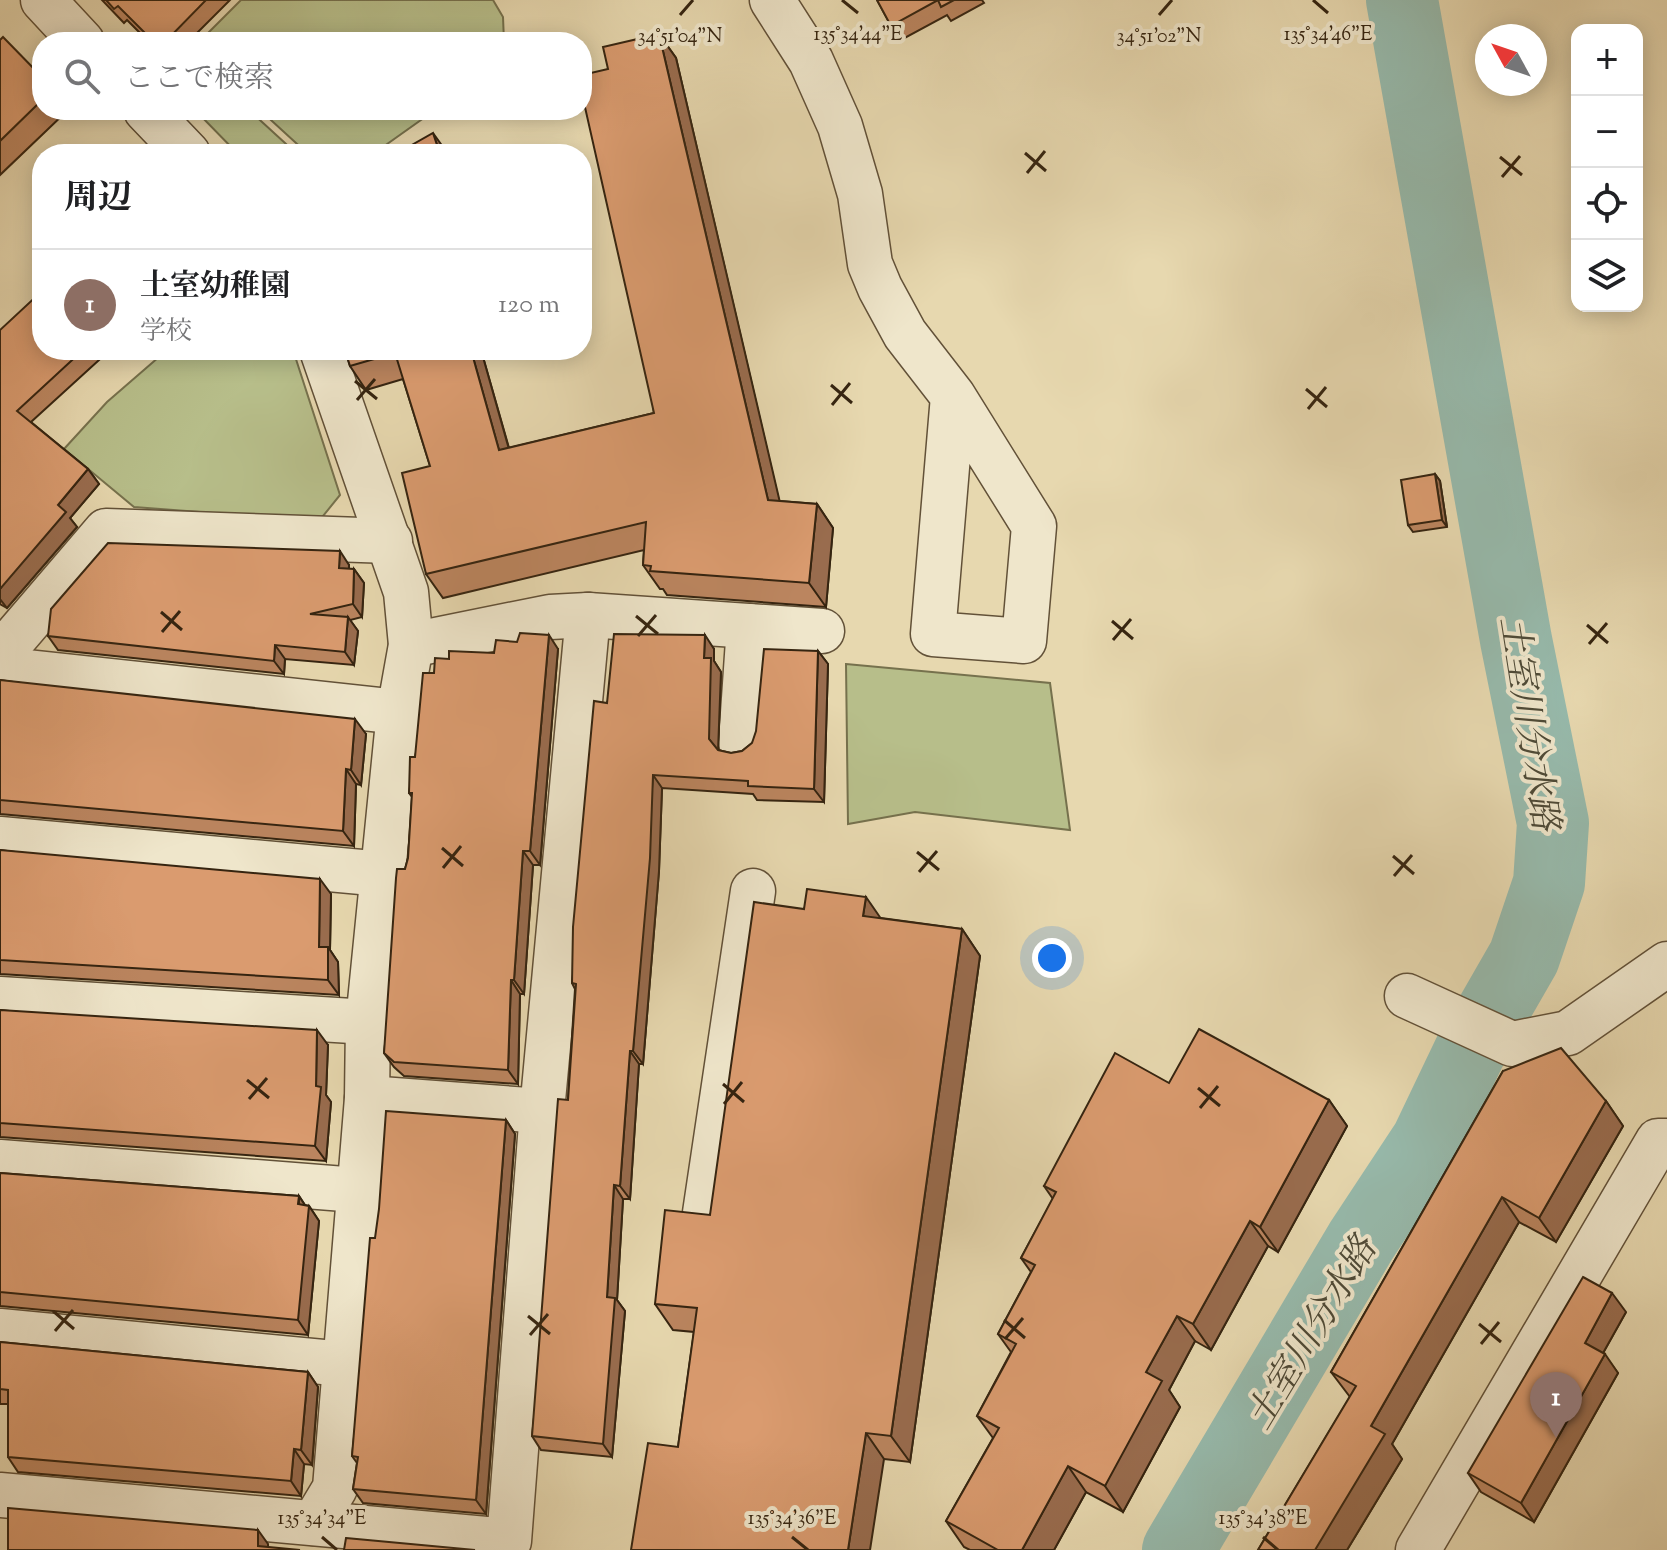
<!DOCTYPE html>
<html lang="ja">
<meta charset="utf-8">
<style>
:root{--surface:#fff;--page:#f6f6f6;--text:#202124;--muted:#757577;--line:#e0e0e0;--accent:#db2777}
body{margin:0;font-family:"Sorts Mill Goudy","Noto Serif JP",serif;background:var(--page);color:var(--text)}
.controls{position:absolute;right:24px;top:24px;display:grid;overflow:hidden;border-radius:16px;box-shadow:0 4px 20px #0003}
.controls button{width:72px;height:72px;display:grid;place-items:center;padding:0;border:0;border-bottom:2px solid var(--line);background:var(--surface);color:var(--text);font:40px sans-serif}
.compass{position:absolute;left:1475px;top:24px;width:72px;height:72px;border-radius:50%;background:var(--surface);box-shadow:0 4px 20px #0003;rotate:310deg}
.you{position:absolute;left:1052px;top:958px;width:28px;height:28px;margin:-20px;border:6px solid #fff;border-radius:50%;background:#1a73e8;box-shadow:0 0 0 12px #1a73e833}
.badge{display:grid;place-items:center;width:52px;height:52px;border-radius:50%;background:var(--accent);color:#fff;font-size:26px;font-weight:700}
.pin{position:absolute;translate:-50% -66px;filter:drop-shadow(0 2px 4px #0008)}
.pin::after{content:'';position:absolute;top:42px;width:28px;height:24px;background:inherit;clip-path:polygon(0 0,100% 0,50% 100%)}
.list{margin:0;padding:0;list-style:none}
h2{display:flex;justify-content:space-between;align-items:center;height:104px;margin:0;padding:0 32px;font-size:34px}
h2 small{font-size:26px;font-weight:400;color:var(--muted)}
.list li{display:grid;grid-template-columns:52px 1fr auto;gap:24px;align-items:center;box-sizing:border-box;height:112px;padding:0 32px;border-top:2px solid var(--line)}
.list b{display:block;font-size:30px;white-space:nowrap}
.list p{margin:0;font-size:26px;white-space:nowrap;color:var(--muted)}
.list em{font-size:26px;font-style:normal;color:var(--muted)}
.icon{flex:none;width:44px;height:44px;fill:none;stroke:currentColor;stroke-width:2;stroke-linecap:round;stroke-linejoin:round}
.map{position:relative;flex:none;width:1667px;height:1550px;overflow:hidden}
.search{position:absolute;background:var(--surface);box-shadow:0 4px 20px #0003;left:32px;top:32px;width:560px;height:88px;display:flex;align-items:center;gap:20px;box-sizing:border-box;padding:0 28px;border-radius:32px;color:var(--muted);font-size:30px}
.panel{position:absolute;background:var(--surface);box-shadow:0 4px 20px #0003;left:32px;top:144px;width:560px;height:216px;border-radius:32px}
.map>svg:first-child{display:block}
</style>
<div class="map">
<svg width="1667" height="1550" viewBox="0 0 1667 1550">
<rect width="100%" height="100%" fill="#e7d8af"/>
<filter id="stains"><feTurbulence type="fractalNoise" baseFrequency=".0025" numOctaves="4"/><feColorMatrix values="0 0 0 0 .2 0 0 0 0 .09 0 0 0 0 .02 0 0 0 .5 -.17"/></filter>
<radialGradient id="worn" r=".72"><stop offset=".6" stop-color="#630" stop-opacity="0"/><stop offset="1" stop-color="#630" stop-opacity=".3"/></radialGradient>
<g fill="#b7be8a" stroke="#76714d" stroke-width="2">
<polygon points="241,0 493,0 503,17 504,42 199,42"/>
<polygon points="195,110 249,110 297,154 238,154"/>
<polygon points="260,110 435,110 373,154 308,154"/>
<polygon points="167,350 293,350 340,495 319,521 134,507 64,449 107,402"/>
<polygon points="846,664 1050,683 1070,830 915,812 848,824"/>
</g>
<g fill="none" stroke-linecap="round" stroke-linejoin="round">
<polyline stroke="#97baac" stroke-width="72" points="1178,1550 1361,1241 1427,1141 1470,1051 1524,957 1549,883 1553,823 1516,640 1402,0"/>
<g stroke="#625138" stroke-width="47">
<g id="street">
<polyline points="43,0 82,42"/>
<polyline points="772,0 811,61 840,126 860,194 870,264 880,288 905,334 953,396 1034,526 1024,641 933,634 953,396"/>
<polyline points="146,110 188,154"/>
<polyline points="411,645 550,617 588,615 822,631"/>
<polyline points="0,655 106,531 390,541"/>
<polyline points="0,669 399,712"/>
<polyline points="741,742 749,626"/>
<polyline points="0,839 383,874"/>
<polyline points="1407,996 1512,1044 1568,1033 1667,964"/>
<polyline points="0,999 368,1022"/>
<polyline points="367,1098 542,1111"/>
<polyline points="0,1162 357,1190"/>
<polyline points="705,1213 753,891"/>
<polyline points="0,1331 344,1364"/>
<polyline points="0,1495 509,1541 542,1111 588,615"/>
<polyline points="314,1523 335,1488 367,1098 368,1022 399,712 411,645 406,592 322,350"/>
<polyline points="1418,1550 1658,1141 1667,1141"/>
</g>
</g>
<use href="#street" stroke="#efe6cb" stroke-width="44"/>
</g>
<g fill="#bb855f" stroke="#352410" stroke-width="2">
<polygon points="102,0 230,0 188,42 149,42 127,20 124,23"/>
<polygon points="877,0 982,0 984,3 951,21 947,15 901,40 891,26"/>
<polygon points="659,34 676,58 779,501 817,504 833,528 826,607 667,595 663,589 660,589 643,565 644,550 443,598 426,574 430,466 403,379 366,390 350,366 345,350 481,350 509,448 654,413 608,69"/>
<polygon points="0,40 42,77 42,110 68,110 0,175"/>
<polygon points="0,330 42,350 110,350 31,422 88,469 99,484 70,518 77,527 7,608 0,604"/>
<polygon points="1435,474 1440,481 1447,527 1413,532 1408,525"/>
<polygon points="349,565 349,569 354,569 364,583 362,617 350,620 358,631 354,665 285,659 284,674 58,650 48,636"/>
<polygon points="558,649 540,865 533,865 524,994 520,994 518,1084 404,1076 394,1067 384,1053 405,869 408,858 412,797 409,793 415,757 434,673 449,659 494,653"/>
<polygon points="714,649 714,661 721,672 718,750 731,753 742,751 752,743 818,651 828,664 824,802 757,800 753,794 662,788 659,871 643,1064 639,1064 630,1199 623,1199 617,1300 625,1311 612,1457 541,1450 532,1436 568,1100 575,989 572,983 607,703"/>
<polygon points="0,680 366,734 361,785 356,784 354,846 0,814"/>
<polygon points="0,850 331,894 330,950 338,962 339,995 0,974"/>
<polygon points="881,918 962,929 980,956 910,1462 884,1459 678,1447 694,1332 673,1330 655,1304 710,1215"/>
<polygon points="0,1010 328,1045 326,1095 331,1102 326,1161 0,1137"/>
<polygon points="1503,1071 1606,1101 1623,1126 1556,1242 1519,1222 1392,1444 1402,1459 1347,1550 1258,1550 1350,1397 1331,1372"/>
<polygon points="1169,1083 1329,1100 1347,1126 1278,1252 1268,1246 1211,1350 1195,1341 1169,1390 1180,1407 1123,1512 1086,1492 1054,1550 970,1550 964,1547 946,1521 993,1438 977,1416 1011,1352 998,1334 1031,1272 1021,1258 1053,1199 1044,1186"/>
<polygon points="506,1120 515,1134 486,1514 363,1503 353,1489 357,1463 352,1456 375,1238"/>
<polygon points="0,1173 299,1196 305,1205 309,1206 319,1221 308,1335 0,1306"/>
<polygon points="1626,1312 1603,1353 1618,1373 1534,1522 1481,1492 1468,1473"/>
<polygon points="0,1342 308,1372 318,1387 312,1465 304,1464 301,1496 18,1472 8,1457 8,1404 0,1404"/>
</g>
<g fill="#996c4e" stroke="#352410" stroke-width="2">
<polygon points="659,34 676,58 785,524 768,500"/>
<polygon points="433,133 448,154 440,154"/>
<polygon points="471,350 481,350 516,474 499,450"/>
<polygon points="88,469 99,484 70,518 77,527 7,608 0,599 0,589 58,505"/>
<polygon points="1435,474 1440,481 1447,527 1442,520"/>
<polygon points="817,504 833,528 826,607 809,583"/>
<polygon points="340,551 349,565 348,582 339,568"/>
<polygon points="354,569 364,583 362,617 353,604"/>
<polygon points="348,617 358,631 354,665 345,652"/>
<polygon points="549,635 558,649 540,865 530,851"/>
<polygon points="705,635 714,649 714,661 721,672 718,752 709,739 704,658"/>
<polygon points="275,645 285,659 284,674 274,661"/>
<polygon points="818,651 828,664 824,802 814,789"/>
<polygon points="355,719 366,734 361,785 351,770"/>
<polygon points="346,769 356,784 354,846 343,831"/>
<polygon points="653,775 662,788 659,871 643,1064 633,1051"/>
<polygon points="523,851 533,865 524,994 514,980"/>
<polygon points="320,879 331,894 330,950 338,962 339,995 328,980 319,947"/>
<polygon points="866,897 884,923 863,916"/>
<polygon points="962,929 980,956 910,1462 891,1436"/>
<polygon points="511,980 520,994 518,1084 508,1070"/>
<polygon points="317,1030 328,1045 326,1095 331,1102 326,1161 315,1146"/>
<polygon points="630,1051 639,1064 630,1199 620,1186"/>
<polygon points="1329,1100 1347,1126 1278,1252 1260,1227"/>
<polygon points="1606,1101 1623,1126 1556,1242 1539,1218"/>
<polygon points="506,1120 515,1134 486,1514 476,1500"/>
<polygon points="614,1185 623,1199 617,1300 625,1311 612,1457 603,1444 607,1297"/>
<polygon points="299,1196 308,1210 309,1206 319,1221 308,1335 298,1320"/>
<polygon points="1502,1197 1519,1222 1392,1444 1402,1459 1347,1550 1315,1550 1371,1426"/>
<polygon points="1250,1221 1268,1246 1211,1350 1193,1324"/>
<polygon points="1612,1293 1626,1312 1598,1362 1585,1343"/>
<polygon points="1177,1316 1195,1341 1169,1390 1180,1407 1123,1512 1105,1486 1146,1372"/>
<polygon points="1605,1354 1618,1373 1534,1522 1521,1503"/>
<polygon points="308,1372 318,1387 312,1465 301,1450"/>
<polygon points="866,1433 884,1459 870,1550 848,1550"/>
<polygon points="294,1449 304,1464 301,1496 291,1481"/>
<polygon points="1068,1466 1086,1492 1054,1550 1022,1550"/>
<polygon points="258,1530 268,1544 268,1550 258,1546"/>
</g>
<g fill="#da9b6f" stroke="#352410" stroke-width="2">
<polygon points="106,0 206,0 165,42 154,42 118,6 114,9"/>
<polygon points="877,0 954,0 941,7 938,0 891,26"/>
<polygon points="659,34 768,500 817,504 809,583 650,571 651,566 643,565 646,522 426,574 402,473 430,466 395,353 350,366 345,350 471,350 499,450 654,413 582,94 582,75 608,69 603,47"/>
<polygon points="3,37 42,77 42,100 0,141 0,40"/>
<polygon points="433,133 440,154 396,154"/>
<polygon points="42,291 42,350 83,350 17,411 88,469 58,505 66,512 0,589 0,330"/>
<polygon points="1435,474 1442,520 1408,525 1401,480"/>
<polygon points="108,543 340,551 339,568 354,569 353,604 310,614 348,617 345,652 275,645 274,661 48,636 51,609"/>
<polygon points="520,633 549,635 530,851 523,851 514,980 511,980 508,1070 394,1062 384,1053 396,878 397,869 405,869 408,858 412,793 409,793 410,757 415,757 423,673 434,673 435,658 449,659 449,651 494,653 496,640 517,642"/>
<polygon points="614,634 705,635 704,658 711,658 709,739 718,750 731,753 742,751 752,743 756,731 764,649 818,651 814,789 748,786 748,781 653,775 650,858 633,1051 630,1051 620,1186 614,1185 607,1297 615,1298 603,1444 532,1436 558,1099 568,1100 576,984 572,983 573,927 594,701 607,703"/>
<polygon points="0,680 355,719 351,770 346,769 343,831 0,800"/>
<polygon points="0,850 320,879 319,947 328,947 328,980 0,960"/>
<polygon points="807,889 866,897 863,916 962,929 891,1436 866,1433 848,1550 631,1550 648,1443 678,1447 697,1308 655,1304 665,1210 710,1215 754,902 804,909"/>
<polygon points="0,1010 317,1030 316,1086 321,1087 315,1146 0,1123"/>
<polygon points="1199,1029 1329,1100 1260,1227 1250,1221 1193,1324 1177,1316 1146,1372 1162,1381 1105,1486 1068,1466 1022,1550 998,1550 946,1521 999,1428 977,1416 1016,1344 998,1334 1035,1265 1021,1258 1056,1192 1044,1186 1115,1053 1169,1083"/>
<polygon points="1561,1048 1606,1101 1539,1218 1502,1197 1371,1426 1385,1434 1315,1550 1258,1550 1356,1386 1331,1372 1503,1071"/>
<polygon points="386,1111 506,1120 476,1500 353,1489 358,1457 352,1456 370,1238 375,1238 379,1209"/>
<polygon points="0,1173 299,1196 298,1204 309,1206 298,1320 0,1292"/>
<polygon points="1583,1277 1612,1293 1585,1343 1605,1354 1521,1503 1468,1473"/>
<polygon points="0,1342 308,1372 301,1450 294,1449 291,1481 8,1457 8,1390 0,1389"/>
<polygon points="8,1508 258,1530 258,1546 300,1550 8,1550"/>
<polygon points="346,1538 475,1550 344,1550"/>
</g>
<path fill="none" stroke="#352410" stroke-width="3" d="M842,0L858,13M1313,0L1328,13M680,15L693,0M1159,15L1172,0M1025,153L1046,171M1500,157L1522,175M1027,173L1045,151M1502,177L1520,156M355,381L377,399M831,385L852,403M1306,389L1327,407M357,400L375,379M832,405L850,383M1308,409L1326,387M161,612L182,630M636,616L658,634M1112,621L1133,639M1587,625L1608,643M162,632L180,611M638,636L656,615M1113,640L1131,619M1589,644L1607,623M442,848L463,866M917,852L939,870M1393,856L1414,874M443,868L461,846M919,872L937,851M1394,876L1412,855M247,1080L269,1098M723,1084L744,1102M1198,1088L1220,1106M249,1099L267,1078M724,1104L742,1082M1200,1108L1218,1086M53,1311L74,1329M528,1316L550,1334M1004,1320L1025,1338M1479,1324L1501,1342M55,1331L73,1310M530,1335L548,1314M1005,1339L1023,1318M1481,1344L1499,1322M322,1537L337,1550M792,1537L808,1550M1263,1537L1278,1550"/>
<g text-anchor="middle" stroke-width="8" stroke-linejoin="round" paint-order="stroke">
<g font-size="36" font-style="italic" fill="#4e4a37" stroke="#efe6cb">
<text transform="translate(1531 723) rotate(81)" y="13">土室川分水路</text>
<text transform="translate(1310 1332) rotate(-59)" y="13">土室川分水路</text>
</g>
</g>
<g font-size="20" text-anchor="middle" fill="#352410" stroke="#efe6cb" stroke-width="8" stroke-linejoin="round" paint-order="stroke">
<text x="858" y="40">135°34'44"E</text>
<text x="1328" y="40">135°34'46"E</text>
<text x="680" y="42">34°51'04"N</text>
<text x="1159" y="42">34°51'02"N</text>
<text x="322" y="1524">135°34'34"E</text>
<text x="792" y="1524">135°34'36"E</text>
<text x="1263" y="1524">135°34'38"E</text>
</g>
<rect width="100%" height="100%" filter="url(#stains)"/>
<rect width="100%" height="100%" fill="url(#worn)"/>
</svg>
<div class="controls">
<button>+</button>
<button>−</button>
<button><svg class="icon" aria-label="locate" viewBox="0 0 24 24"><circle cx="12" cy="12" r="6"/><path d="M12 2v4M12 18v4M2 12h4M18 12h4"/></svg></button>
<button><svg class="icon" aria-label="layers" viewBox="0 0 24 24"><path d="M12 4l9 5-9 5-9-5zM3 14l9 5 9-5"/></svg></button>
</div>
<svg class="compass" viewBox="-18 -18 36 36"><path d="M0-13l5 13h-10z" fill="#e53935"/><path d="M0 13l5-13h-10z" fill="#757577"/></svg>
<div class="you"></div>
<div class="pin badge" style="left:1556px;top:1438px;background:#8d6e63">1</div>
<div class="search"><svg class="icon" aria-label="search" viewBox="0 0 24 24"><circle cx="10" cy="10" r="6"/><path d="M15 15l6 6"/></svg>ここで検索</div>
<section class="panel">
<h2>周辺<small></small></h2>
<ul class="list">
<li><span class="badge" style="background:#8d6e63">1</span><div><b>土室幼稚園</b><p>学校</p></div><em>120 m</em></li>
</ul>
</section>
</div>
